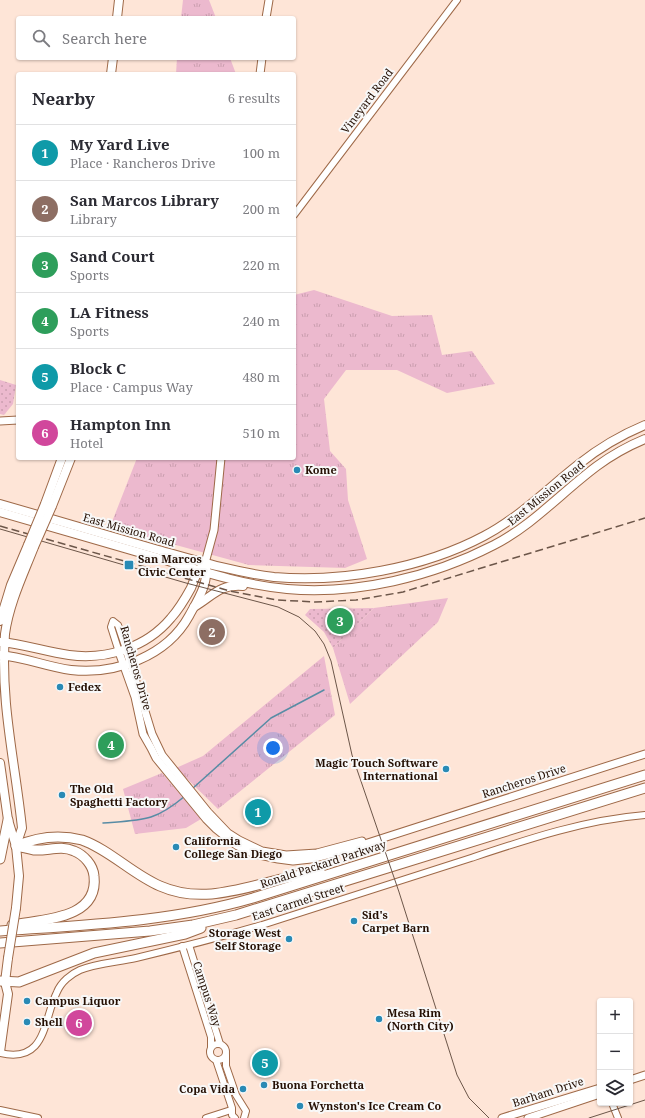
<!DOCTYPE html>
<meta charset="utf-8">
<style>
:root{--surface:#fff;--page:#f7f7f7;--text:#2b2b33;--muted:#7c7c81;--line:#e1e1e2;--accent:#7c3aed}
body{margin:0;font-family:"Noto Serif",serif;background:var(--page);color:var(--text)}
.controls{position:absolute;right:12px;bottom:12px;display:grid;overflow:hidden;border-radius:4px;box-shadow:0 1px 3px #0004}
.controls button{width:36px;height:36px;display:grid;place-items:center;padding:0;border:0;border-bottom:1px solid var(--line);background:var(--surface);color:var(--text);font:20px sans-serif}
.you{position:absolute;left:273px;top:748px;width:14px;height:14px;margin:-10px;border:3px solid #fff;border-radius:50%;background:#1a73e8;box-shadow:0 0 0 6px #1a73e833}
.badge{display:grid;place-items:center;width:26px;height:26px;border-radius:50%;background:var(--accent);color:#fff;font-size:13px;font-weight:700}
.pin{position:absolute;translate:-50% -50%;border:2px solid #fff;box-shadow:0 1px 4px #0006}
.list{margin:0;padding:0;list-style:none}
h2{display:flex;justify-content:space-between;align-items:center;height:52px;margin:0;padding:0 16px;font-size:17px}
h2 small{font-size:13px;font-weight:400;color:var(--muted)}
.list li{display:grid;grid-template-columns:26px 1fr auto;gap:12px;align-items:center;box-sizing:border-box;height:56px;padding:0 16px;border-top:1px solid var(--line)}
.list b{display:block;font-size:15px;white-space:nowrap}
.list p{margin:0;font-size:13px;white-space:nowrap;color:var(--muted)}
.list em{font-size:13px;font-style:normal;color:var(--muted)}
.icon{flex:none;width:22px;height:22px;fill:none;stroke:currentColor;stroke-width:2;stroke-linecap:round;stroke-linejoin:round}
.map{position:relative;flex:none;width:645px;height:1118px;overflow:hidden}
.search{position:absolute;background:var(--surface);box-shadow:0 1px 3px #0004;left:16px;top:16px;width:280px;height:44px;display:flex;align-items:center;gap:10px;box-sizing:border-box;padding:0 14px;border-radius:4px;color:var(--muted);font-size:15px}
.panel{position:absolute;background:var(--surface);box-shadow:0 1px 3px #0004;left:16px;top:72px;width:280px;height:388px;border-radius:4px}
.map>svg:first-child{display:block}
</style>
<div class="map">
<svg width="645" height="1118" viewBox="0 0 645 1118">
<defs>
<pattern id="grass-tufts" width="24" height="20" patternUnits="userSpaceOnUse"><rect width="24" height="20" fill="#ecb9ce"/><path d="M3 7l-1-3M5 7V3M7 7l1-3M15 17l-1-3M17 17v-4M19 17l1-3" fill="none" stroke="#ca9eaf"/></pattern>
<pattern id="park-dots" width="8" height="8" patternUnits="userSpaceOnUse"><rect width="8" height="8" fill="#ecb9ce"/><path d="M2 2h.1M6 6h.1" fill="none" stroke="#ca9eaf" stroke-width="1.8" stroke-linecap="round"/></pattern>
</defs>
<rect width="100%" height="100%" fill="#fee5d7"/>
<g fill="url(#grass-tufts)">
<polygon points="183,0 209,0 216,18 181,18"/>
<polygon points="177,58 230,58 236,74 176,74"/>
<polygon points="314,290 392,316 432,315 442,355 472,351 495,384 447,393 397,370 346,370 324,399 330,451 346,469 348,500 367,559 345,568 249,565 110,527 137,458 294,458 294,295"/>
<polygon points="448,598 438,622 350,704 333,648 374,608"/>
<polygon points="324,656 335,715 218,809 176,768 203,756"/>
<polygon points="162,773 201,819 186,828 135,834 123,789"/>
</g>
<g fill="url(#park-dots)">
<polygon points="0,380 16,385 13,404 4,415 0,414"/>
<polygon points="374,608 333,648 324,632 305,615 310,609"/>
</g>
<polygon fill="#ecb9ce" points="334,613 345,613 345,629 335,629"/>
<g fill="none" stroke-linecap="round" stroke-linejoin="round">
<g stroke="#588ca5" stroke-width="1.5">
<polyline points="192,789 271,718 324,690"/>
<path d="M103,823C143,820 154,822 185,796"/>
</g>
<g stroke="#9e6948" stroke-width="8">
<g id="tertiary">
<polyline points="294,215 457,0"/>
<polyline points="119,652 111,627 113,621 118,625 126,649"/>
<polyline points="189,945 220,1044"/>
<polyline points="182,946 211,1037 211,1047"/>
<circle cx="218" cy="1052" r="8"/>
<path d="M0,1053C47,1064 43,1020 57,992C61,982 71,974 80,970C97,963 118,962 136,958C178,948 221,937 262,925C332,903 401,880 471,858C528,839 584,820 645,815"/>
<polyline points="226,1055 226,1066 236,1095 246,1111 244,1118"/>
<polyline points="216,1060 232,1108 232,1115 235,1118"/>
<polyline points="612,1103 618,1118"/>
<polyline points="0,1110 38,1118"/>
<polyline points="206,1118 231,1110"/>
</g>
</g>
<g stroke="#9e6948" stroke-width="9">
<g id="secondary">
<polyline points="266,18 269,0"/>
<polyline points="260,74 262,58"/>
<polyline points="0,421 18,420"/>
<polyline points="205,563 214,530 221,458"/>
<polyline points="126,649 152,734 162,755 208,812 228,833 239,840 262,851 286,855 317,853 362,841"/>
<polyline points="119,652 135,697 143,734 151,748 156,758 206,819 216,829 236,845 254,854 278,859 293,861 311,859 349,849 645,754"/>
<polyline points="630,1080 645,1075"/>
<polyline points="502,1118 600,1088"/>
<polyline points="528,1118 600,1094"/>
</g>
</g>
<g stroke="#9e6948" stroke-width="10">
<g id="primary">
<polyline points="117,18 119,0"/>
<polyline points="111,74 113,58"/>
<path d="M0,504C52,519 103,534 155,549C194,560 233,572 274,577C341,583 424,568 484,536C520,517 547,489 579,464C599,448 621,435 645,425"/>
<polyline points="45,504 62,458"/>
<polyline points="52,506 71,458"/>
<path d="M0,512C52,527 103,542 155,557C198,570 242,585 287,589C356,595 432,577 494,545C533,525 562,492 597,466C612,455 628,446 645,439"/>
<path d="M194,607C213,596 219,584 243,586"/>
<polyline points="0,621 11,585 28,545"/>
<path d="M0,642C24,644 46,652 69,655C106,660 146,648 171,618C179,609 185,599 191,588C194,580 196,573 202,566"/>
<path d="M0,655C24,657 47,667 71,670C116,675 167,656 189,616C197,601 208,585 206,568"/>
<polyline points="0,763 8,820 16,846 19,876 16,908"/>
<path d="M16,846L22,828C15,761 0,702 5,634C9,604 23,575 34,547"/>
<polyline points="0,1052 8,994 5,982 8,958"/>
</g>
</g>
<g stroke="#9e6948" stroke-width="11">
<g id="motorway">
<path d="M16,846C37,837 59,834 82,840C110,850 132,874 160,886C214,910 267,875 321,873"/>
<polyline points="0,859 8,820"/>
<path d="M12,925C42,919 99,920 94,876C93,865 84,855 74,851C61,845 48,851 34,850C28,849 22,847 16,846"/>
<path d="M0,931C85,925 170,922 253,898L645,775"/>
<polyline points="0,943 150,931 193,925 236,915 645,788"/>
<polyline points="0,981 19,982 94,953 185,934 201,928"/>
</g>
</g>
<use href="#tertiary" stroke="#fff" stroke-width="6"/>
<use href="#secondary" stroke="#fff" stroke-width="7"/>
<use href="#primary" stroke="#fff" stroke-width="8"/>
<use href="#motorway" stroke="#fff" stroke-width="9"/>
<g stroke="#6c5649" stroke-width="1">
<polyline points="0,529 186,583 278,607 299,617 315,631 324,644 331,661 352,755 399,892 457,1075 469,1098 489,1118"/>
<polyline points="589,1118 645,1100"/>
</g>
<polyline stroke="#6c5649" stroke-width="1.5" stroke-dasharray="8 4" stroke-linecap="butt" points="0,526 230,591 277,600 315,602 356,600 403,592 645,518"/>
<g stroke="#9e6948" stroke-width="10" stroke-linecap="butt">
<g id="primary-bridge">
<polyline points="28,545 45,504"/>
<polyline points="34,547 52,506"/>
<polyline points="8,958 16,908"/>
</g>
</g>
<use href="#primary-bridge" stroke="#fff" stroke-width="8"/>
</g>
<g fill="#298ab5" stroke="#f8f8f8" stroke-width="1.5">
<circle cx="297" cy="470" r="4"/>
<rect x="124" y="560" width="10" height="10" rx="2"/>
<circle cx="60" cy="687" r="4"/>
<circle cx="446" cy="769" r="4"/>
<circle cx="62" cy="795" r="4"/>
<circle cx="176" cy="847" r="4"/>
<circle cx="354" cy="921" r="4"/>
<circle cx="289" cy="939" r="4"/>
<circle cx="27" cy="1001" r="4"/>
<circle cx="379" cy="1019" r="4"/>
<circle cx="27" cy="1022" r="4"/>
<circle cx="264" cy="1085" r="4"/>
<circle cx="243" cy="1089" r="4"/>
<circle cx="300" cy="1106" r="4"/>
</g>
<g text-anchor="middle" stroke-width="4" stroke-linejoin="round" paint-order="stroke">
<g font-size="11" fill="#240f03" stroke="#f8f8f8">
<text transform="translate(367 101) rotate(-53)" y="4">Vineyard Road</text>
<text transform="translate(546 493) rotate(-39)" y="4">East Mission Road</text>
<text transform="translate(129 530) rotate(16)" y="4">East Mission Road</text>
<text transform="translate(136 668) rotate(74)" y="4">Rancheros Drive</text>
<text transform="translate(524 781) rotate(-18)" y="4">Rancheros Drive</text>
<text transform="translate(323 864) rotate(-18)" y="4">Ronald Packard Parkway</text>
<text transform="translate(298 902) rotate(-18)" y="4">East Carmel Street</text>
<text transform="translate(207 994) rotate(72)" y="4">Campus Way</text>
<text transform="translate(548 1092) rotate(-18)" y="4">Barham Drive</text>
</g>
<g font-size="11" font-weight="bold" fill="#240f03" stroke="#f8f8f8" text-anchor="start">
<text x="305" y="474">Kome</text>
<text x="138" y="563">San Marcos<tspan x="138" dy="13">Civic Center</tspan></text>
<text x="68" y="691">Fedex</text>
<text x="438" y="767" text-anchor="end">Magic Touch Software<tspan x="438" dy="13">International</tspan></text>
<text x="70" y="793">The Old<tspan x="70" dy="13">Spaghetti Factory</tspan></text>
<text x="184" y="845">California<tspan x="184" dy="13">College San Diego</tspan></text>
<text x="362" y="919">Sid's<tspan x="362" dy="13">Carpet Barn</tspan></text>
<text x="281" y="937" text-anchor="end">Storage West<tspan x="281" dy="13">Self Storage</tspan></text>
<text x="35" y="1005">Campus Liquor</text>
<text x="387" y="1017">Mesa Rim<tspan x="387" dy="13">(North City)</tspan></text>
<text x="35" y="1026">Shell</text>
<text x="272" y="1089">Buona Forchetta</text>
<text x="235" y="1093" text-anchor="end">Copa Vida</text>
<text x="308" y="1110">Wynston's Ice Cream Co</text>
</g>
</g>
</svg>
<div class="controls">
<button>+</button>
<button>−</button>
<button><svg class="icon" aria-label="layers" viewBox="0 0 24 24"><path d="M12 4l9 5-9 5-9-5zM3 14l9 5 9-5"/></svg></button>
</div>
<div class="you"></div>
<div class="pin badge" style="left:258px;top:812px;background:#0f9aa8">1</div>
<div class="pin badge" style="left:212px;top:632px;background:#8d6e63">2</div>
<div class="pin badge" style="left:340px;top:621px;background:#2e9e5b">3</div>
<div class="pin badge" style="left:111px;top:745px;background:#2e9e5b">4</div>
<div class="pin badge" style="left:265px;top:1063px;background:#0f9aa8">5</div>
<div class="pin badge" style="left:79px;top:1023px;background:#d1479c">6</div>
<div class="search"><svg class="icon" aria-label="search" viewBox="0 0 24 24"><circle cx="10" cy="10" r="6"/><path d="M15 15l6 6"/></svg>Search here</div>
<section class="panel">
<h2>Nearby<small>6 results</small></h2>
<ul class="list">
<li><span class="badge" style="background:#0f9aa8">1</span><div><b>My Yard Live</b><p>Place · Rancheros Drive</p></div><em>100 m</em></li>
<li><span class="badge" style="background:#8d6e63">2</span><div><b>San Marcos Library</b><p>Library</p></div><em>200 m</em></li>
<li><span class="badge" style="background:#2e9e5b">3</span><div><b>Sand Court</b><p>Sports</p></div><em>220 m</em></li>
<li><span class="badge" style="background:#2e9e5b">4</span><div><b>LA Fitness</b><p>Sports</p></div><em>240 m</em></li>
<li><span class="badge" style="background:#0f9aa8">5</span><div><b>Block C</b><p>Place · Campus Way</p></div><em>480 m</em></li>
<li><span class="badge" style="background:#d1479c">6</span><div><b>Hampton Inn</b><p>Hotel</p></div><em>510 m</em></li>
</ul>
</section>
</div>
